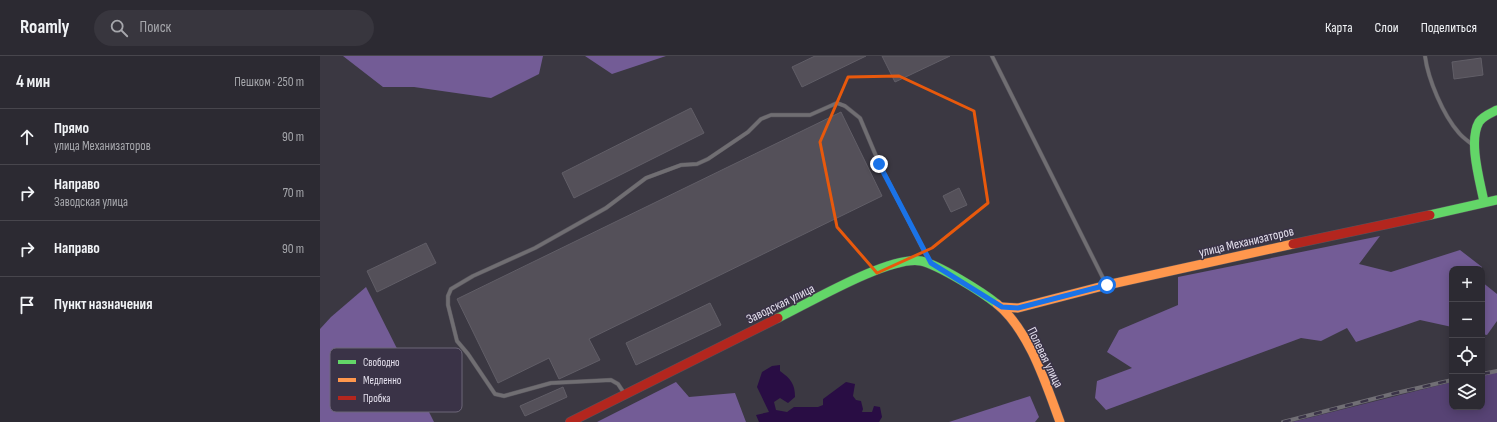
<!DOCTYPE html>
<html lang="ru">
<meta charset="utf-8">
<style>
:root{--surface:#2c2a32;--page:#38363e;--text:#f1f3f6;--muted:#a6a7ac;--line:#48464d}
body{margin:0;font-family:"Sofia Sans Condensed",sans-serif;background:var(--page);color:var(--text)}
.controls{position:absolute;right:12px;bottom:12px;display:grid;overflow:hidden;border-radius:8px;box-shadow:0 2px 10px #0003}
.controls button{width:36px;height:36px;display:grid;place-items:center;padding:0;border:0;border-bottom:1px solid var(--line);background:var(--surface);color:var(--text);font:20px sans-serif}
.stop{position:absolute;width:12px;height:12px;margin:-9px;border:3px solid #1a73e8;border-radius:50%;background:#fff}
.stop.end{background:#1a73e8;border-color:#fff;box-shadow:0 1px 4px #0008}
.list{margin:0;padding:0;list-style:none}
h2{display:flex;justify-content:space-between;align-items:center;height:52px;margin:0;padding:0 16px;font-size:17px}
h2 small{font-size:13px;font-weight:400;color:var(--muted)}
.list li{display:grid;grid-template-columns:26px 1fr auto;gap:12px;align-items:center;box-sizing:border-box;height:56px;padding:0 16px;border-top:1px solid var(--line)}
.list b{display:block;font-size:15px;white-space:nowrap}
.list p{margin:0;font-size:13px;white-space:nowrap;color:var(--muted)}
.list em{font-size:13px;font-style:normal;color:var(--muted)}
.icon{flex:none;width:22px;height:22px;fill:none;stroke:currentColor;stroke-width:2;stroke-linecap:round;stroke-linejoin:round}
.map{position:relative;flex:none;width:1177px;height:366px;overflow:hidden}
header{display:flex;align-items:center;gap:24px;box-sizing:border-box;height:56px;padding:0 20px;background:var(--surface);border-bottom:1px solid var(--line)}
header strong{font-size:19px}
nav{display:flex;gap:22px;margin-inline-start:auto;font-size:14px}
.search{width:280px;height:36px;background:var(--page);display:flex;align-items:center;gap:10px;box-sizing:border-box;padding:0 14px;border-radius:22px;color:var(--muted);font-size:15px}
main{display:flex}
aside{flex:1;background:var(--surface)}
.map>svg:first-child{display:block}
</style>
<header>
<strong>Roamly</strong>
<div class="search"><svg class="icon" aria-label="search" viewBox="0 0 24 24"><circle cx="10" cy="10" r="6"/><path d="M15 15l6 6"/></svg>Поиск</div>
<nav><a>Карта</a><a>Слои</a><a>Поделиться</a></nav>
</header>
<main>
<aside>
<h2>4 мин<small>Пешком · 250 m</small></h2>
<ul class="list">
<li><svg class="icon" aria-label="ahead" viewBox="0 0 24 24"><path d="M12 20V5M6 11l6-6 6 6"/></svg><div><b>Прямо</b><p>улица Механизаторов</p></div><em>90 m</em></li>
<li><svg class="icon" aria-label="right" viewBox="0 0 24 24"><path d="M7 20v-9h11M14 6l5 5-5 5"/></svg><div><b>Направо</b><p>Заводская улица</p></div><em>70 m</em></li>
<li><svg class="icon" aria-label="right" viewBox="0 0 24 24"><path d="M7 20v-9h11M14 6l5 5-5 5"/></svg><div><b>Направо</b></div><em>90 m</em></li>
<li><svg class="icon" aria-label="arrive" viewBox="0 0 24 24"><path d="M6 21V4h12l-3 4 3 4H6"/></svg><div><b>Пункт назначения</b></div></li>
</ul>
</aside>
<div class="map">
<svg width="1177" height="366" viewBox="0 0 1177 366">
<rect width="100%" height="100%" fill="#3b3842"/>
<polygon fill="#574374" points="1177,316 1177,366 972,366 1132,326 1132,351 1162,351 1162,318"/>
<g fill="#735c96">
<polygon points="23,0 223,0 219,18 171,42 94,31 63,31"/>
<polygon points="265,0 346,0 292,18"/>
<polygon points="1060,180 1039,208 1071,216 1140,194 1162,211 1161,213 1132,213 1132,271 1100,264 1036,286 1027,272 1001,285 981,282 786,354 775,342 777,325 812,312 787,296 799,274 858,249 858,221"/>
<polygon points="1162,226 1177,238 1177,265 1167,279 1162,278"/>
<polygon points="46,231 114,366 0,366 0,273 11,261"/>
<polygon points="356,326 369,341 415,337 426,366 277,366"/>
<polygon points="710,340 719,361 715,366 629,366"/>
</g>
<path fill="#290d44" d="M460,309V315C471,323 475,328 475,341L468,347L460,342L454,346L456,354L467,356L474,351H498L503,349V343L526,326L535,328L533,340L536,344L541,345L543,353L542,356H552L554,350L560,351L562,361L559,366H439L436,359L449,356L437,331L442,316L452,310Z"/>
<g fill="#545059" stroke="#615e67">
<polygon points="495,0 546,0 482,31 472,11"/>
<polygon points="562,0 630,0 575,26"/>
<polygon points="1161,2 1163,19 1134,23 1132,6"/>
<polygon points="371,52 384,77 254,142 242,117"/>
<polygon points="521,56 562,140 269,283 280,304 239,323 229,302 178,327 137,243"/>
<polygon points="639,132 647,149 631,156 623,140"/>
<polygon points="106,187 116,207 57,236 47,215"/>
<polygon points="390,247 401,269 316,309 306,287"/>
<polygon points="243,331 247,341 205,360 200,350"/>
</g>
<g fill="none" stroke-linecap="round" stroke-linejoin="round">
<g stroke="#57545c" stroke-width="4.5">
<g id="lane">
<polyline points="672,0 786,228"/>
<path d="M1105,0C1108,23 1123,59 1139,77C1142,81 1148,85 1153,89"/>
<polyline points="304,337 298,328 291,324 231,327 184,340 175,338 148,298 137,285 128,249 128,240 131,233 153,220 215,192 286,152 326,122 361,109 377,108 388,103 428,76 441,63 451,59 490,59 517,47 525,50 540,62 559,107 609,205"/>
</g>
</g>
<g stroke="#57545c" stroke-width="10">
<g id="fast">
<path d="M1164,146C1160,125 1148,85 1159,66C1163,60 1171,57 1177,54"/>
<polyline points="1110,159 1177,144"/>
<path d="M458,262C489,247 570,199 601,205C619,209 662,236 677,248"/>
</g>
</g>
<g stroke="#57545c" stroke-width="10">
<g id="slow">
<path d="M677,248C709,274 726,328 740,366"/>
<polyline points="681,251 698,252 787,229 973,188"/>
</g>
</g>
<g stroke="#57545c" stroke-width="10">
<g id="jam">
<polyline points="973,188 1110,159"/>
<polyline points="250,366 458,262"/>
</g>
</g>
<use href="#lane" stroke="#706e72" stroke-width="3.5"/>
<use href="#fast" stroke="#63d668" stroke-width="9"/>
<use href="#slow" stroke="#ff974d" stroke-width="9"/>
<use href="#jam" stroke="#b3261e" stroke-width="9"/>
<g stroke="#716f75" stroke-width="4">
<g id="rail">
<polyline points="1162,318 1177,315"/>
<polyline points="963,366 1072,338 1132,324"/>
</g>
</g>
<use href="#rail" stroke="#3a3347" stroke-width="2.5" stroke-dasharray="8" stroke-linecap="butt"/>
</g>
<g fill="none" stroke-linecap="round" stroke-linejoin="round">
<polyline stroke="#1a73e8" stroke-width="5" points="559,108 611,207 682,251 698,252 787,229"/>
</g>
<path fill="none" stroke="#e8590c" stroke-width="3" stroke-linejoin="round" d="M579,20L654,55L668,147L612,192L557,217L517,171L500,86L528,21Z"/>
<g text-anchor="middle" stroke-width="3" stroke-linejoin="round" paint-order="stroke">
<g font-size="13" fill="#e3dfec" stroke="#3a3347">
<text transform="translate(926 185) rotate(-13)" y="5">улица Механизаторов</text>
<text transform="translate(460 247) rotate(-26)" y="5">Заводская улица</text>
<text transform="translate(726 301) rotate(64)" y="5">Полевая улица</text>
</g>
</g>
<rect x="10" y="292" width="132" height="64" rx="6" fill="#3a3347" stroke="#6d6779" stroke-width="1"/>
<rect x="18" y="304" width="18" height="4" fill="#63d668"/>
<rect x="18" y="322" width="18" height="4" fill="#ff974d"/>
<rect x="18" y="340" width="18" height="4" fill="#b3261e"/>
<g font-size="11" fill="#e3dfec">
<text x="43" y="310">Свободно</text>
<text x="43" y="328">Медленно</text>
<text x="43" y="346">Пробка</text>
</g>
</svg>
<div class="controls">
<button>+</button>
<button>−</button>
<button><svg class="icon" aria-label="locate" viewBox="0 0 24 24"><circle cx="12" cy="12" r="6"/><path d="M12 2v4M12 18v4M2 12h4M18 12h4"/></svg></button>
<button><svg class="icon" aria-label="layers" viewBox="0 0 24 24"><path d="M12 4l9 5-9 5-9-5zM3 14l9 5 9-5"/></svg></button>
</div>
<div class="stop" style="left:787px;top:229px"></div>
<div class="stop end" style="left:559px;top:108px"></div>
</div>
</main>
